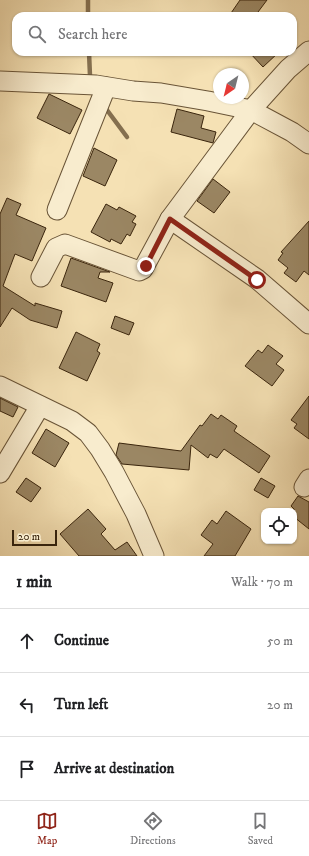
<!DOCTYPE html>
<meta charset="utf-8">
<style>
:root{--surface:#fff;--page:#f2f2f2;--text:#202124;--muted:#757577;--line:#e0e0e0;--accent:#8f2418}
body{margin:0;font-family:"IM FELL DW Pica",serif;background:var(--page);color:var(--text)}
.controls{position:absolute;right:12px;bottom:12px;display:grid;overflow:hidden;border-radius:8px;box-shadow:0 1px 3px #0004}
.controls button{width:36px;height:36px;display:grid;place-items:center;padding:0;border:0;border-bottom:1px solid var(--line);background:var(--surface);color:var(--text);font:20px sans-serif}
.compass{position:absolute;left:213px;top:68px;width:36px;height:36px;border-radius:50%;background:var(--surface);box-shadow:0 1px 3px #0004;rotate:215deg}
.scale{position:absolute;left:12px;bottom:10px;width:45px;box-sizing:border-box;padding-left:4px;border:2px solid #3a250d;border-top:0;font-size:11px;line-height:14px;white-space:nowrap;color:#3a250d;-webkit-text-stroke:3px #f8ecce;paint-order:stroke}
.stop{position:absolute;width:12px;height:12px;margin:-9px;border:3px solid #8f2418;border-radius:50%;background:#fff}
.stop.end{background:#8f2418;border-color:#fff;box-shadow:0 1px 4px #0008}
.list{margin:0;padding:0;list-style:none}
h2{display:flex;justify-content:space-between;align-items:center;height:52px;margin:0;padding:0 16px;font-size:17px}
h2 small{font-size:13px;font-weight:400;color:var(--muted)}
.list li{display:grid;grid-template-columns:26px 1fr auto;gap:12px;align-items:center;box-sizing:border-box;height:64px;padding:0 16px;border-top:1px solid var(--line)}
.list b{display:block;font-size:15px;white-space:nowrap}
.list em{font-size:13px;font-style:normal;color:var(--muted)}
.icon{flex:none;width:22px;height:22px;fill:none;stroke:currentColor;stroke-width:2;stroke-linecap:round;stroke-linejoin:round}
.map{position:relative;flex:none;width:309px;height:556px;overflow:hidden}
.search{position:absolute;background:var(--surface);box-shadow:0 1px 3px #0004;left:12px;right:12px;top:12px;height:44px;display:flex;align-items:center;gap:10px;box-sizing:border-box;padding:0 14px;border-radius:12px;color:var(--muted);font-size:15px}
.sheet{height:244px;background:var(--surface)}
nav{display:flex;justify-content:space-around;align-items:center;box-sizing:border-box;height:56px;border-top:1px solid var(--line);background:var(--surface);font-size:11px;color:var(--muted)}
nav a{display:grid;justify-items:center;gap:2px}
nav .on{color:var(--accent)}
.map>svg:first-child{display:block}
</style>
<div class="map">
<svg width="309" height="556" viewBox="0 0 309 556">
<rect width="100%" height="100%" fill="#f5e1b4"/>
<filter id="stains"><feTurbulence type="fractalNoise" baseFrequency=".005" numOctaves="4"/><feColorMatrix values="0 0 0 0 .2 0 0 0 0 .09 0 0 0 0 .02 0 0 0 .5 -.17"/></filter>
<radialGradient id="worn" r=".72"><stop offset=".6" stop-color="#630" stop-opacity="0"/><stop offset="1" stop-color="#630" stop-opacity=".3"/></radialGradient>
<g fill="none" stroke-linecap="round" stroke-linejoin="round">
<g stroke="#846f4f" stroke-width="4.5">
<polyline points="88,0 88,16"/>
<polyline points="89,52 90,76 92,80"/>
<polyline points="104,106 127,137"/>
</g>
</g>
<g fill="#9b8764" stroke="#3a250d">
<polygon points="240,0 267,0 255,16 229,16"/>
<polygon points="249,52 279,52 263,67"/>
<polygon points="49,94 82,110 70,134 37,118"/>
<polygon points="177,109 204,116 201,128 216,132 213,143 171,132"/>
<polygon points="94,148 117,160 105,186 83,176"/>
<polygon points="213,179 230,192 214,213 197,201"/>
<polygon points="7,198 21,204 16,215 46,228 32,261 15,254 3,286 35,306 35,303 62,311 57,328 30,320 12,308 0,327 0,214"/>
<polygon points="106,204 117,210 119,207 136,216 132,222 136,224 130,236 127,234 121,244 111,239 110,242 91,232"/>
<polygon points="309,221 309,275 304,271 296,282 284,273 288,268 278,260 283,253 281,252"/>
<polygon points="71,258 110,272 100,272 98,278 113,283 106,302 61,286"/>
<polygon points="115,316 134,323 129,335 111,328"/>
<polygon points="76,332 100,344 97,351 100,353 87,381 59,368"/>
<polygon points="268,345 283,356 276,364 284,370 272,386 245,366 258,350 262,353"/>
<polygon points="309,396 309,439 294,428 297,424 291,420"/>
<polygon points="0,398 18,407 13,417 0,411"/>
<polygon points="211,414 218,419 221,415 237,426 234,431 270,456 259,473 224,449 217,458 210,454 208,458 191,445 189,470 122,464 116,455 119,443 181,451 200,425 202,426"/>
<polygon points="46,429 69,443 55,467 32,453"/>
<polygon points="26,478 41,488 31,502 16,492"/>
<polygon points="261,478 275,486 268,498 254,490"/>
<polygon points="298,496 309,502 309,529 294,517 294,509 291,506"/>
<polygon points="88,509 106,529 101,534 115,550 127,542 137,556 79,556 60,534"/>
<polygon points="226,511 251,529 235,556 204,556 213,544 201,535 212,520 217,524"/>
</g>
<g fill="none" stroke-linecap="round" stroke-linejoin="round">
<g stroke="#695437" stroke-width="21">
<g id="minor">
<polyline points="0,81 96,85 133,91 161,93 208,101 251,110 292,132 309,144"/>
<polyline points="57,210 106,87"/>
<polyline points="170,219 257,279 309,324"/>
<polyline points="41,277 56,248 65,244 139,271 143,269 170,219 251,110 288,69 309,51"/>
<polyline points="0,386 72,421 88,433 100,449 114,472 136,514 154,556"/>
<polyline points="0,473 40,406"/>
<polyline points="304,487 309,479"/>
</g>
</g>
<use href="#minor" stroke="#f8ecce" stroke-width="19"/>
</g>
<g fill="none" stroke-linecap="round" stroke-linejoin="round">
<polyline stroke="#8f2418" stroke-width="5" points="146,266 170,219 257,280"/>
</g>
<rect width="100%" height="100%" filter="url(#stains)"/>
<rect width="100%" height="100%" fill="url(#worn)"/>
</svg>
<div class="controls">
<button><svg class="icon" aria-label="locate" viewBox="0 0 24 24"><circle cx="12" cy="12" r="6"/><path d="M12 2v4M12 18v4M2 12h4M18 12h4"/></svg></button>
</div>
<svg class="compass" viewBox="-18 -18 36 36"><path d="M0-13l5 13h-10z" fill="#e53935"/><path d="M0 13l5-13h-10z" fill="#757577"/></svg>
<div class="scale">20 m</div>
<div class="stop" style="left:257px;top:280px"></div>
<div class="stop end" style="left:146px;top:266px"></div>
<div class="search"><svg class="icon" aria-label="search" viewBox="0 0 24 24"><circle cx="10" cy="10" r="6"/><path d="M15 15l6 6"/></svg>Search here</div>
</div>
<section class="sheet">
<h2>1 min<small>Walk · 70 m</small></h2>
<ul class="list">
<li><svg class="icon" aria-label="ahead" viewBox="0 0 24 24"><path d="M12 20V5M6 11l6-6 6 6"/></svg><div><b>Continue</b></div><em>50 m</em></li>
<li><svg class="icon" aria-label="left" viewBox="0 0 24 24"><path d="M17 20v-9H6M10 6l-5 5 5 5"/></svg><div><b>Turn left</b></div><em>20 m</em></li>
<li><svg class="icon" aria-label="arrive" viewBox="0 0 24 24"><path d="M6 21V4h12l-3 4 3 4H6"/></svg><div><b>Arrive at destination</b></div></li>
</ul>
</section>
<nav>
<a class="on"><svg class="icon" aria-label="map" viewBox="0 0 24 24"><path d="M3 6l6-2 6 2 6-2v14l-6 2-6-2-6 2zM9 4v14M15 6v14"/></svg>Map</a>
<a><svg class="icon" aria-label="directions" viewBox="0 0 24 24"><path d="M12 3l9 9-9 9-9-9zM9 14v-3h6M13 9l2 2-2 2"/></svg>Directions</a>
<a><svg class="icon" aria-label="saved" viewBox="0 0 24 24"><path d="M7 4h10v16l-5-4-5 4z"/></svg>Saved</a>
</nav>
